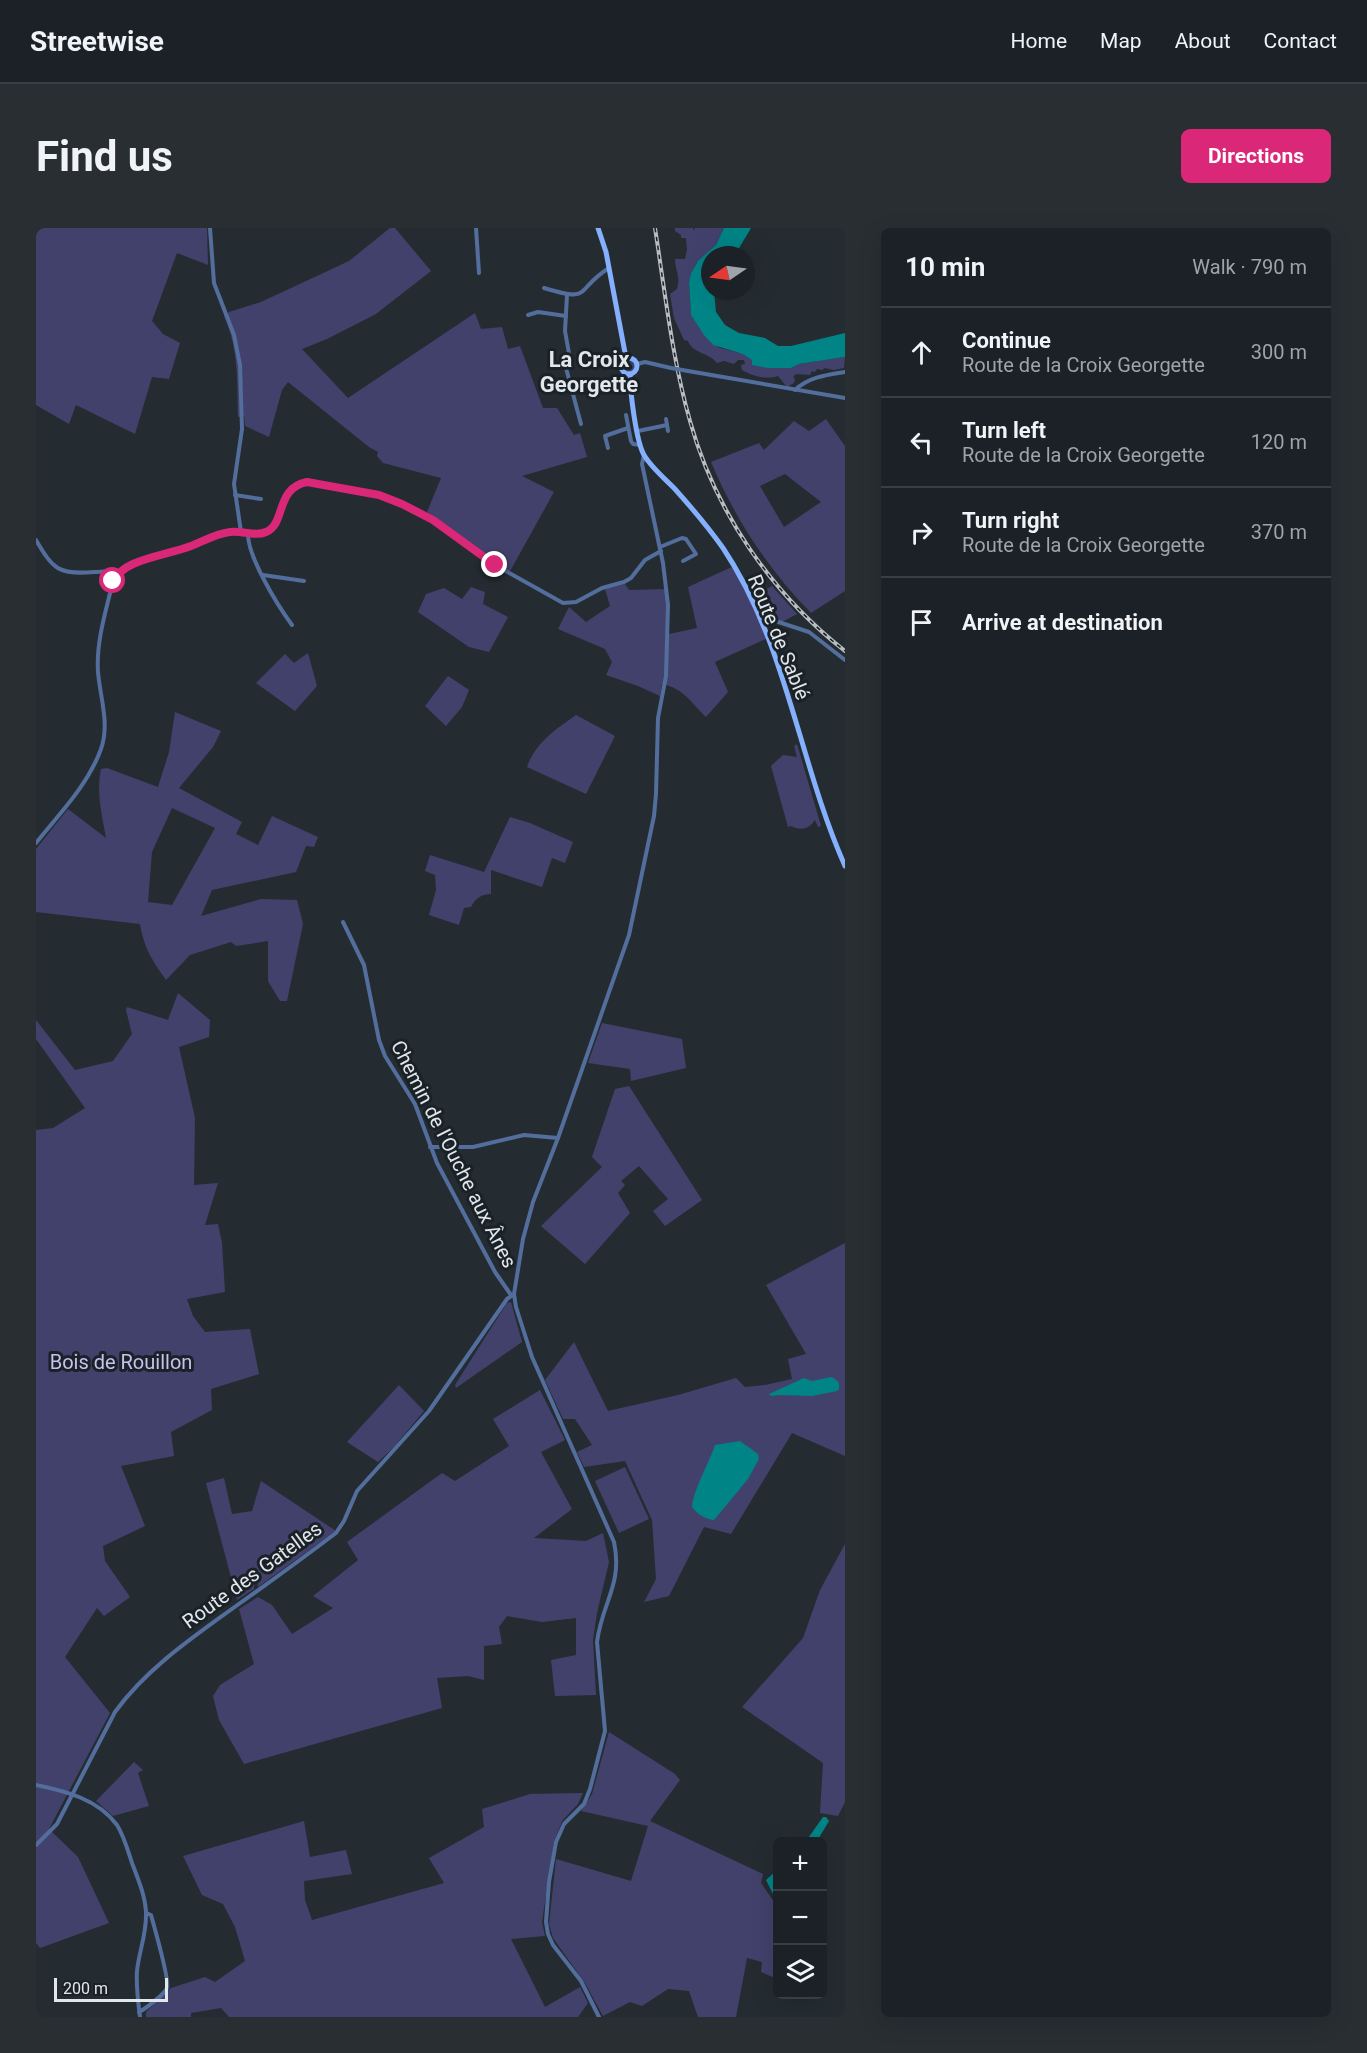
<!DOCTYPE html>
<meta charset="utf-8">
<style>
:root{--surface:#1b2126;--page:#282e32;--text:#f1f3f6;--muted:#a0a3a7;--line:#393e43;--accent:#db2777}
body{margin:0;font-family:Roboto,sans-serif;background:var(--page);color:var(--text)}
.controls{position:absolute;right:18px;bottom:18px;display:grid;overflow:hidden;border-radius:9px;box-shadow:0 6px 24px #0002}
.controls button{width:54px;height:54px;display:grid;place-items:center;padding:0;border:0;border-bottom:2px solid var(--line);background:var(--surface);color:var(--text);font:30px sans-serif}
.compass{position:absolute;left:665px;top:18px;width:54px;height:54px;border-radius:50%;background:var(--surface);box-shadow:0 6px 24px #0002;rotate:257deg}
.scale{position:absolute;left:18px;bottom:15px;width:114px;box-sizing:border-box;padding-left:6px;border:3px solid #e1e7eb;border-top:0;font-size:16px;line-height:21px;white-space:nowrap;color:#e1e7eb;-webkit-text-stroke:4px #1a2228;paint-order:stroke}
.stop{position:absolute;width:18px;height:18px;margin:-14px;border:4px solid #db2777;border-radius:50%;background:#fff}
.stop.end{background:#db2777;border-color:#fff;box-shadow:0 2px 6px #0008}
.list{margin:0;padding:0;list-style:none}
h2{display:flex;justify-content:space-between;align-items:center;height:78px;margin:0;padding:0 24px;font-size:26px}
h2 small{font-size:20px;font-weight:400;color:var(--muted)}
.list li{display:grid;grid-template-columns:39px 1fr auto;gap:18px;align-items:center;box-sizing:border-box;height:90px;padding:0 24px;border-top:2px solid var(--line)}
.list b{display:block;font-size:22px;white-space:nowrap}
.list p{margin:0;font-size:20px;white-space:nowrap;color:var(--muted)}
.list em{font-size:20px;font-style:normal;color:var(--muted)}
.icon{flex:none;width:33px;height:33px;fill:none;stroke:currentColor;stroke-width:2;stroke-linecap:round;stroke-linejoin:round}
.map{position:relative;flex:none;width:809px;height:1789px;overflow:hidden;border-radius:9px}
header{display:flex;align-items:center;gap:36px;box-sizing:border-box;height:84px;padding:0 30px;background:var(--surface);border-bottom:2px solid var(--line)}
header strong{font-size:28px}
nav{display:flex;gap:33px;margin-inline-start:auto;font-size:21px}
.intro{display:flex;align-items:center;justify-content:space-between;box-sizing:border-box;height:144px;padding:0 36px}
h1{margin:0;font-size:42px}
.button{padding:15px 27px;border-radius:9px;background:var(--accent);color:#fff;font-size:21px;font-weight:700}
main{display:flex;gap:36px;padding:0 36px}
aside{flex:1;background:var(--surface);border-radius:9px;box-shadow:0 6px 24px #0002}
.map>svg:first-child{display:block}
</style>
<header>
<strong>Streetwise</strong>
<nav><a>Home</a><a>Map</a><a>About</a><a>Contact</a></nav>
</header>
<div class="intro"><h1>Find us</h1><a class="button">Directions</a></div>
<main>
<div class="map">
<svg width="809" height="1789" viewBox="0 0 809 1789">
<rect width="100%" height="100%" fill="#242c32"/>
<g fill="#42416c" fill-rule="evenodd">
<polygon points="0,0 171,0 172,37 141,25 116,93 127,106 144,115 133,151 116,149 99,206 40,177 33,196 0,177"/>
<path d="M354,0H359L395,43L340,86L291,111L266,121L312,170L439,85L445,101L466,99L472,121L484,118L507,180H521L538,207L544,205L551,229L486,248L518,264L473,345L456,338L414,309V300L391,284L405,250L347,235L341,228L342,224L333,219L252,154L246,162L233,209L209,198L208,188L202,189C201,153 203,122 188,88L193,84L225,74L313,33Z"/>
<path d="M639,0H657L658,3L659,0H688L680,17L660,36L655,45L653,54L655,87L675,115L684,120L708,126L716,131V136L755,140L763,136L809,129L808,140L798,142L789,140L786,142L781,141L779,144L776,143L774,147L760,146L757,149L759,151L758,155L751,159L742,148C731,152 716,148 706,142L705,137L709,136L708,132H702L698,136L688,133L681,135C674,125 657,126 652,113L648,112L638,90L634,66L641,61C645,48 639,43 639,31H649L651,22L650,10H645V7L639,3Z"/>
<circle cx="593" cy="138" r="7"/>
<path d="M790,191L809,218V363L775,385C732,341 699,291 675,234L723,215L728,222L758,193L773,203ZM749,246L785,274L748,299L724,258Z"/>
<path d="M698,338L716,369L736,358L761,386L744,395L732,392L729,394L734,409L679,434L692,464L670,489C654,474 649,461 626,456L624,468L602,458L570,447L576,434L569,421L522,401L533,379L550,394L574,378L569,361L589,356L593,362L631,361L633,406L661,400L652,359Z"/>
<polygon points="435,359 449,364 447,376 472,389 453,424 433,419 382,384 390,366 408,360 426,371"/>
<polygon points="272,425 281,458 259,483 220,455 249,426 258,435"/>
<polygon points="412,448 433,462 426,479 410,498 389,478"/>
<path d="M139,484L185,503L177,519L143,560L206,594L200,606L222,617L236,588L282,609L278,619L270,618L260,644L176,662L165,688L225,671L261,672L267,696L251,773H244L232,753V713L200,718L195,714L154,727L130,752C116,732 108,720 104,696L0,684V621L32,581L70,610C66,587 60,565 65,541L71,540L122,559L133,524ZM136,580L179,600L136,677L112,674L116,624Z"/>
<path d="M540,487L579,508L550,566L491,539C500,514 519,502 540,487Z"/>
<path d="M761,516L785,598L782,599L779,592C773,601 765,603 755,598L752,599L735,538L747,527L761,529L758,518Z"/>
<path d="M474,589L494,595L537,614L529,635L516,630L506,659L455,642V666C445,666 439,671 435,679L428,680L423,697L393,687L400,662L399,647L389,643L394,627L448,644Z"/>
<polygon points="142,765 174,792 173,809 143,819 159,890 158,957 182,955 169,997 182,996 186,1015 189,1064 151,1071 157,1088 169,1104 214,1101 223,1146 175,1161 176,1182 135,1204 138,1228 85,1238 109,1298 67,1318 69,1333 94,1369 68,1388 61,1380 29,1429 74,1485 13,1601 42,1629 73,1695 4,1720 0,1715 0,902 17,900 49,880 0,811 0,792 39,842 77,833 96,806 90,782 91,779 132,792"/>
<polygon points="566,795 646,811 650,840 595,853 594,841 552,835"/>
<polygon points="593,858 666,972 629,998 617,983 632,971 603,938 585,953 589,957 582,965 594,985 549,1036 505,998 566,939 556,929 579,861"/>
<polygon points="809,1015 809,1228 756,1205 695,1306 668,1299 633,1368 608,1374 620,1351 616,1292 589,1233 548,1239 541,1224 556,1217 539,1191 527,1191 509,1152 538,1114 572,1183 642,1167 700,1150 709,1159 729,1157 756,1151 752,1131 770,1126 730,1057"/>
<polygon points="475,1074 486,1114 420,1160 419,1157 471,1075"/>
<polygon points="363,1157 388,1183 357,1220 342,1234 311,1214"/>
<polygon points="504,1162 529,1212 505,1224 536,1281 498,1310 550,1313 567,1305 573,1334 561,1385 557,1412 560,1467 519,1468 515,1432 540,1427 540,1390 506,1394 471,1388 463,1399 466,1416 448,1418 448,1452 432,1448 401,1450 406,1480 208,1536 183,1492 177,1468 184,1457 218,1436 203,1381 222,1369 236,1377 256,1406 297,1380 277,1368 322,1332 311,1314 406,1245 419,1253 473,1218 457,1191"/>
<polygon points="589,1239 613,1291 583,1305 559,1253"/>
<polygon points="188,1250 196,1286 216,1283 225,1253 300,1303 222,1359 222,1355 218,1356 218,1361 201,1372 170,1255"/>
<polygon points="809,1316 809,1574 802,1588 784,1585 787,1535 706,1479 767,1410 784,1362"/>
<polygon points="573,1504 639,1546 644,1552 614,1593 727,1646 725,1655 741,1678 741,1739 739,1750 725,1744 726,1734 711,1730 700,1789 662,1789 653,1763 632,1761 606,1778 594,1774 567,1788 549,1755 517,1710 513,1696 520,1631 595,1653 612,1598 545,1583 556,1566"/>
<polygon points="98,1534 107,1542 102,1545 113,1578 77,1588 60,1573"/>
<polygon points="547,1565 542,1576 526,1593 518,1614 506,1694 509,1708 475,1711 509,1779 544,1759 552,1775 542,1789 193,1789 185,1780 155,1785 155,1789 110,1789 110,1784 135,1760 169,1749 179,1754 209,1733 199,1699 187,1676 166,1667 147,1628 268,1593 274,1629 310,1622 316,1646 268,1653 269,1672 276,1692 408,1655 393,1630 448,1599 446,1581 494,1566"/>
</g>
<g fill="#018486">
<polygon points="688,0 715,0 699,27 674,27 674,63 678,63 680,84 689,97 703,105 729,110 742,118 755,118 809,105 809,129 763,136 755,140 732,140 716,137 716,132 707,126 677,117 668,107 655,87 653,54 655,45 662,33 680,17"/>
<path d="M795,1149C802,1152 804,1154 803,1161L801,1163L776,1168L744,1167L735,1168L733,1166L768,1150L776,1153Z"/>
<path d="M704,1213L722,1226L723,1231L712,1251L678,1292C669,1291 661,1286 656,1279C657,1263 673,1235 679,1217Z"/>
<polygon points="787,1589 790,1589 793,1593 781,1613 770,1613"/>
<polygon points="741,1642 741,1671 738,1668 730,1652"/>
</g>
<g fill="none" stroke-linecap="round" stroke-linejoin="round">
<g stroke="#536e9c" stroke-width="4">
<polyline points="174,0 178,55 198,107 204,137 206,201 198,256 205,304"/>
<polyline points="440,0 443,45"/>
<path d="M508,60C557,75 538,62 573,40"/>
<polyline points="531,67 529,103 534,131 530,140 545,196"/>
<polyline points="492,87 502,84 530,88"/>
<polyline points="601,136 609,134 635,140"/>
<polyline points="652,143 809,170"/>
<path d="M759,162C773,149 790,147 809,144"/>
<polyline points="590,187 595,213 597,216 604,217"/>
<polyline points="630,191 632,203"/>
<polyline points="602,203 631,197"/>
<polyline points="572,220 569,208 592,200"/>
<polyline points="199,267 225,271"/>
<path d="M212,305C211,328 242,378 256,397"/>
<path d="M0,312C17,341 22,347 58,344C67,344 73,342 81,346"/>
<polyline points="624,319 646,310 650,311 660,326 647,333"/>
<polyline points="227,347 268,353"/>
<polyline points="724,388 773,404 809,432"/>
<path d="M0,615C23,586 52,557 65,521C74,496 64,469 62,444C60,413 70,383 77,353L81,346L98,335L156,317L185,305L197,303L219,305L232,303L238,297L251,266L263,255L271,253L343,267L366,276L397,292L459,337L527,375L540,374L566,360L588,354L595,350L609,332L625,323"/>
<polyline points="307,694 328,737 343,812 349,828 379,876 401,935 459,1044 475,1067"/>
<polyline points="394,919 437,919 488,907 522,910"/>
<path d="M0,1557C29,1563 62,1571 81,1597C88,1608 92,1623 96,1635C102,1651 109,1667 110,1684C111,1705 103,1723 101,1743C100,1758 102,1774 104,1789"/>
<path d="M0,1617L21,1596L79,1484C111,1440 156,1410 200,1378C234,1354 267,1330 300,1305L308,1293L321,1263L393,1183L471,1071L478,1066"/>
<path d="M103,1784C109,1781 129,1766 131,1760C134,1753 118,1698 115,1687L110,1685"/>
<path d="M563,1789L545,1753L517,1717L512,1706L510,1694L513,1654L520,1614L528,1596L548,1576L554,1561L569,1503L561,1414C566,1374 587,1357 578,1314L496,1129L480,1079L478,1066L487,1011L497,974L522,910L593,707L618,588L620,566L622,490L630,448L632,377L627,335L606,236L608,227"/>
</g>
<g stroke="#84b0fd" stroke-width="5">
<polyline points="562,0 570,24 590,130"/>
<circle cx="593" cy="138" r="8"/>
<path d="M594,146C594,163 600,213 608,227C615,239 628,250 638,260C656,280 672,299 687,320C751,416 763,535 809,638"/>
</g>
<g stroke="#b7bdc2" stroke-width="4">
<path id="rail" d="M619,0C629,64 636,130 654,193C679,283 735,365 809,423"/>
</g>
<use href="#rail" stroke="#1a2228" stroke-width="1.5" stroke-dasharray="4.5" stroke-linecap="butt"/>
<polyline stroke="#536e9c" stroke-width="4" points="635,140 652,143"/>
</g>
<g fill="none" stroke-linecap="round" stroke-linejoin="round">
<path stroke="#db2777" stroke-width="8" d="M77,353C82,345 88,340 97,336C115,328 136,325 155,318C168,313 179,306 194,304C205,302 219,309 230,304C250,296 239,260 271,254L343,267L366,276L397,292L459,337"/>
</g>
<g text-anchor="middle" stroke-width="6" stroke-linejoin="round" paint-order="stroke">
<g font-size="20" fill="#e1e7eb" stroke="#1a2228">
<text transform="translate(743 409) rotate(68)" y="7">Route de Sablé</text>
<text transform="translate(418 926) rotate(63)" y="7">Chemin de l'Ouche aux Ânes</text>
<text transform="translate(216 1347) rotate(-36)" y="7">Route des Gatelles</text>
</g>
<g font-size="20" fill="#c2c3ee" stroke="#1a2228">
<text x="85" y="1141">Bois de Rouillon</text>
</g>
<g font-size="22" font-weight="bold" fill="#e1e7eb" stroke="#1a2228">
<text x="553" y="139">La Croix<tspan x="553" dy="25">Georgette</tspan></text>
</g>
</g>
</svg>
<div class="controls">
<button>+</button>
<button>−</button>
<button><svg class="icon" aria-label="layers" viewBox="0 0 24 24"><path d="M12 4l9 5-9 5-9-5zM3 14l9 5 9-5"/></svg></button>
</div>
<svg class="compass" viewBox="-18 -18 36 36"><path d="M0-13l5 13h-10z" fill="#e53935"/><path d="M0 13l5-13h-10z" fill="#a0a3a7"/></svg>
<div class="scale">200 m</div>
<div class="stop" style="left:77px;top:353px"></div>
<div class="stop end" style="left:459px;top:337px"></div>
</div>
<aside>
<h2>10 min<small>Walk · 790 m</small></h2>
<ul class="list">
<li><svg class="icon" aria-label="ahead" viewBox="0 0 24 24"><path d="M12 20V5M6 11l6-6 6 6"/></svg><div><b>Continue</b><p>Route de la Croix Georgette</p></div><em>300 m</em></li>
<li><svg class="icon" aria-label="left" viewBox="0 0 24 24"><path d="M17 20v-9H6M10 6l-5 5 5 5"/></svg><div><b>Turn left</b><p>Route de la Croix Georgette</p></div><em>120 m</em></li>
<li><svg class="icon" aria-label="right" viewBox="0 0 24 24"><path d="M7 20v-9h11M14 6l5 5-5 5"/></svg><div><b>Turn right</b><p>Route de la Croix Georgette</p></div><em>370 m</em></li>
<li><svg class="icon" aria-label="arrive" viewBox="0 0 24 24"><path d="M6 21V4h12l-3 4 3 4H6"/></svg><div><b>Arrive at destination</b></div></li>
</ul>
</aside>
</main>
